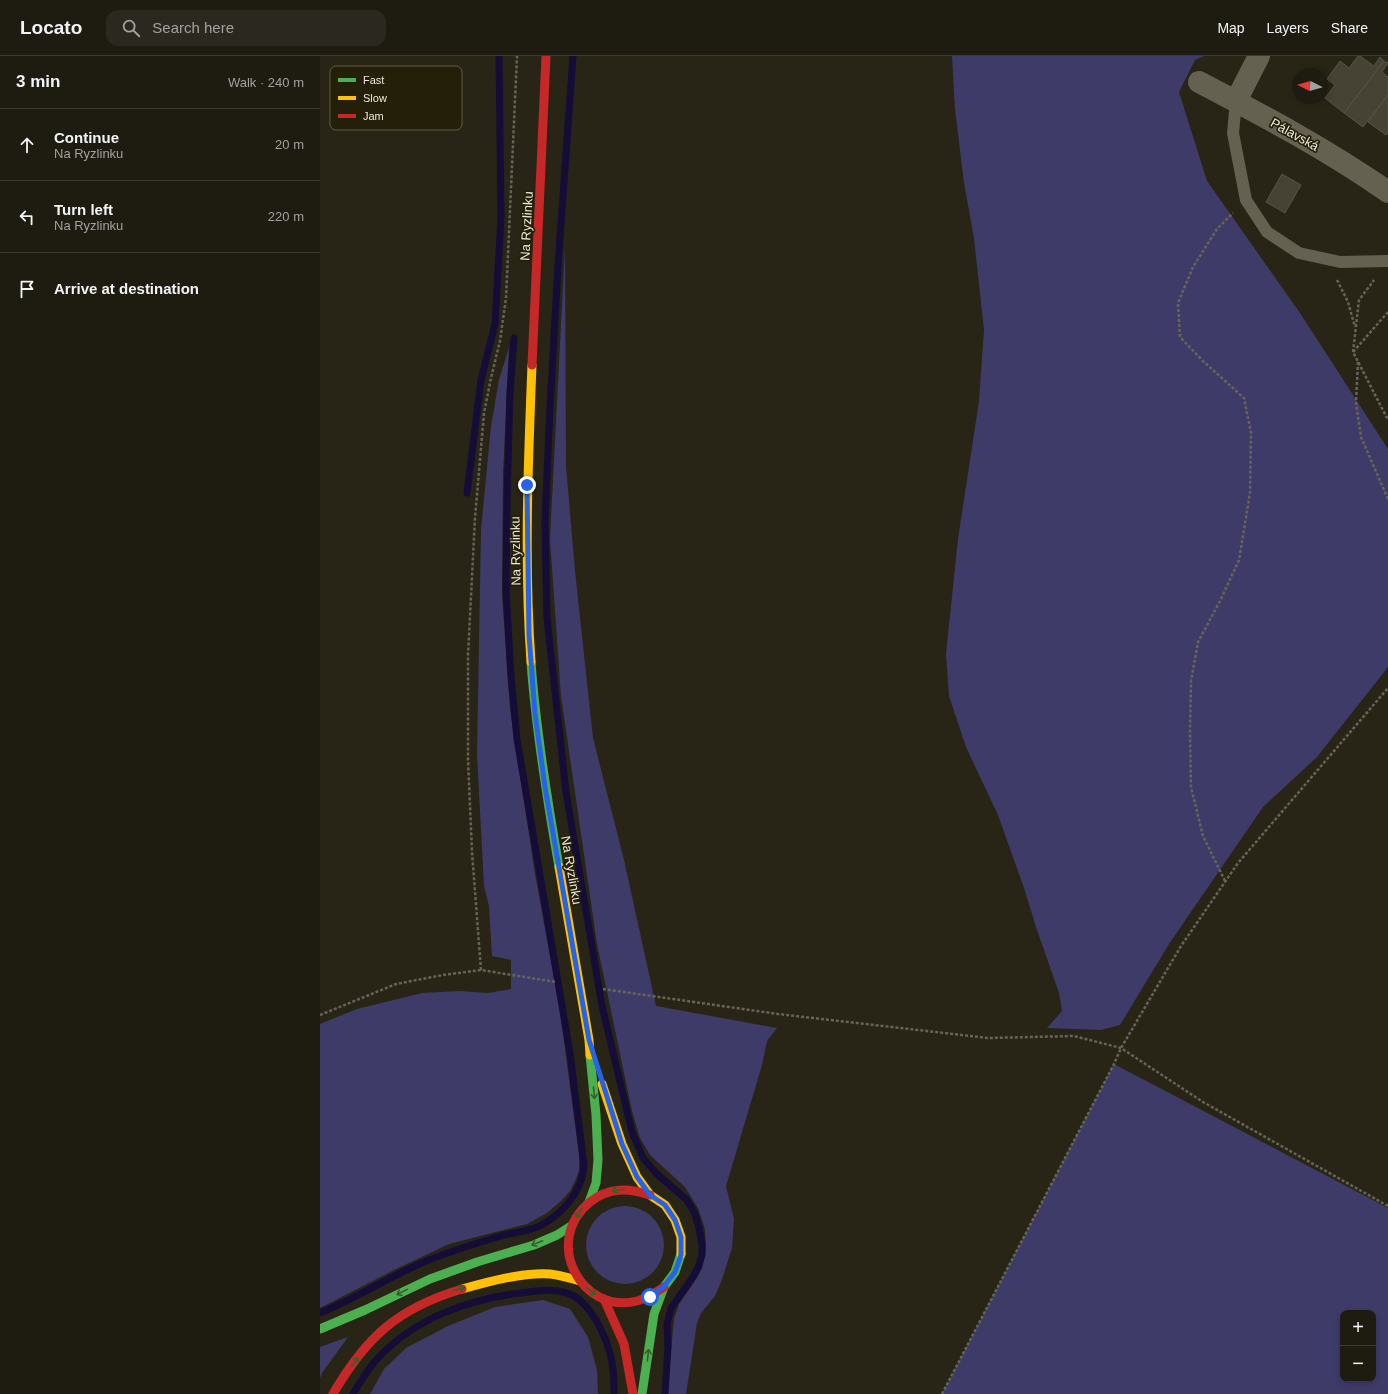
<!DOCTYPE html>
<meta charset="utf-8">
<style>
:root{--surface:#1e1c11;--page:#2b291f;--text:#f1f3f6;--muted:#a1a19f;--line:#3c3a31}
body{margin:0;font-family:Arial,sans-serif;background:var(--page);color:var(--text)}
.controls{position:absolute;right:12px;bottom:12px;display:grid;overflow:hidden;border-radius:8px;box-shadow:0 2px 6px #0003}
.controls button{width:36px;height:36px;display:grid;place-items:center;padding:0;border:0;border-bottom:1px solid var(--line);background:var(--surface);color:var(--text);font:20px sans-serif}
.compass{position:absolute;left:972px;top:12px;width:36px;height:36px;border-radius:50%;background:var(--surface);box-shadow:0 2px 6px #0003;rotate:276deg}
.stop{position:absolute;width:12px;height:12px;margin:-9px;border:3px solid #2563eb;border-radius:50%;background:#fff}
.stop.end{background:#2563eb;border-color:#fff;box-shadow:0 1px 4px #0008}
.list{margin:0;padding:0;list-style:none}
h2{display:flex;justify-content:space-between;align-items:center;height:52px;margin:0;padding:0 16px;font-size:17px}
h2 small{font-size:13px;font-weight:400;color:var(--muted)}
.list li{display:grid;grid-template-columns:26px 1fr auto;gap:12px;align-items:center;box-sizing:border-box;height:72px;padding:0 16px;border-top:1px solid var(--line)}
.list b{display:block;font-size:15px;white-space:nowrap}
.list p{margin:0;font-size:13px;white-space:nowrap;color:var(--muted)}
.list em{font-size:13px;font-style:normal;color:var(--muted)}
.icon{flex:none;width:22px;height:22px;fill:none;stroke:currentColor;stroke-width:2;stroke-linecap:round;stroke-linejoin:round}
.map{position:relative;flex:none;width:1068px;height:1338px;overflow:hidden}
header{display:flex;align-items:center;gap:24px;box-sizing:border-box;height:56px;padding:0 20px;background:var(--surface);border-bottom:1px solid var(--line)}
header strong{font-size:19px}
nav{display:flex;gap:22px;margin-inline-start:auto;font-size:14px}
.search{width:280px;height:36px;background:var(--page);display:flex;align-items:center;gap:10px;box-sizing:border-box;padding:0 14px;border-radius:12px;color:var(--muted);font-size:15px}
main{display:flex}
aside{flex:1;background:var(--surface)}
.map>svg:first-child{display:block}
</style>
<header>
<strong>Locato</strong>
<div class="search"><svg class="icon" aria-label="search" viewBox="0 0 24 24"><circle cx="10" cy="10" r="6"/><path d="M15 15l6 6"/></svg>Search here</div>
<nav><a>Map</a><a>Layers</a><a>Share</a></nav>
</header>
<main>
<aside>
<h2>3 min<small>Walk · 240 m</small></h2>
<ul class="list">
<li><svg class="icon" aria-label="ahead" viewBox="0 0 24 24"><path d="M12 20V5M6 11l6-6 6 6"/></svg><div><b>Continue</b><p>Na Ryzlinku</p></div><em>20 m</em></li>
<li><svg class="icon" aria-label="left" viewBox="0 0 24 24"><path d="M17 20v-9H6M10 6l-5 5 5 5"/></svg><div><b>Turn left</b><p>Na Ryzlinku</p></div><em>220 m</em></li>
<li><svg class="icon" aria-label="arrive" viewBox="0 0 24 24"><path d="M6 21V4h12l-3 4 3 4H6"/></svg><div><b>Arrive at destination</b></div></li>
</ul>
</aside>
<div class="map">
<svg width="1068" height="1338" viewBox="0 0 1068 1338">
<rect width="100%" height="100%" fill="#282517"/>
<g fill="#3f3b68" fill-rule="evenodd">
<polygon points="632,0 884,0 875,4 859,36 887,125 980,257 1068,393 1068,611 997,701 943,751 849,888 800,969 781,974 727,972 742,955 739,937 716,871 704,832 678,759 646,691 629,640 626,598 638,483 659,345 664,274 654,182 644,127 635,53"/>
<polygon points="245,191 246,410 255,515 273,682 304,804 336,950 457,972 447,985 442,1009 406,1130 414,1163 412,1192 401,1226 395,1240 381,1257 377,1267 366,1338 347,1338 354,1263 359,1248 371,1231 382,1213 386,1192 385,1173 378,1152 365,1131 330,1099 320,1082 312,1055 277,888 241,640 230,483"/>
<polygon points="189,291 183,417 182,538 190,653 215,818 240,955 259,1099 259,1114 256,1123 250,1135 241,1145 227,1157 207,1168 129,1188 76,1213 0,1252 0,968 37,953 102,937 140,935 168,937 191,933 191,904 172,900 169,850 164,830 157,698 161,474 171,370 179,324"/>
<path d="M794,1008L1068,1152V1338H622ZM1023,1257H1053V1323H1023Z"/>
<circle cx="305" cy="1189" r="39"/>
<polygon points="223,1244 250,1253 268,1281 277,1314 278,1338 50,1338 64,1313 86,1292 128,1270 175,1251"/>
<polygon points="28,1281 2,1317 0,1322 0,1291"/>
</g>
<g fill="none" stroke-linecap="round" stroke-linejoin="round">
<g stroke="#160c38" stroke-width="7">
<polyline points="253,0 238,210 230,351 225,465 227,562 246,736 282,950 312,1076 323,1102 337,1118 367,1144 375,1158 379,1172 382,1188 382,1199 379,1209 373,1221 351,1252 347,1268 348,1290 345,1338"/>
<polyline points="147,437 161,324 175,268 181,161 179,0"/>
<path d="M0,1257C36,1243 68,1221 104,1206C130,1195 157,1187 184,1179C198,1176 212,1175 225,1167C245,1155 263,1133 264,1109L250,997L197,683L191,620L186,535L187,444L190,336L194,282"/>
<path d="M33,1338C41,1325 48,1312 59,1301C96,1262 149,1243 200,1237C218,1235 238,1231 254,1240C275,1253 291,1290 293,1314C294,1322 294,1330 294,1338"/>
</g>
</g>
<g fill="#474334" stroke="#555347">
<polygon points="1038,0 1040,0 1054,10 1060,1 1064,5 1024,57 1005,42 1015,29 1007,23 1020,5 1029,12"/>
<polygon points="1064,5 1068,7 1062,16 1068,21 1068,38 1043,71 1024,57"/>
<polygon points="1068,39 1068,77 1066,79 1048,66"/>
<polygon points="962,118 981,129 965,157 946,146"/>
</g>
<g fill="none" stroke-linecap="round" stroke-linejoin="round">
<g stroke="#676457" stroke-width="2.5" stroke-dasharray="3 2" stroke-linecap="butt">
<polyline points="1017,224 1028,246 1035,271"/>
<polyline points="1068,256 1033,296 1068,364"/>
<polyline points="1033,296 1039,244 1054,224"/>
<polyline points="1038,306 1036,346 1041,381 1068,443"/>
<polyline points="905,825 883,780 871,731 870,676 871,625 878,586 900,545 919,504 930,437 931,377 924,342 883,305 860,281 858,247 873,211 897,173 913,157"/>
<polyline points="161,914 152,796 148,704 148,599 155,462 164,357 171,322 180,285 186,242 197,0"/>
<polyline points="283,933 458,958 668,982 754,980 801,992 883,1046 1068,1150"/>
<polyline points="0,959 76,928 123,919 161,914 236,926"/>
<polyline points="622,1338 794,1008 801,992 861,890 918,807 1068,632"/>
</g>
<polyline stroke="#646151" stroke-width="12" points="916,45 913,77 926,144 947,176 979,197 1020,206 1068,205"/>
<g stroke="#646151" stroke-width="22">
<path d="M879,26C944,60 1008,94 1068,136"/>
<polyline points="916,45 939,0"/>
</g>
<g stroke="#4caf50" stroke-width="9">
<path d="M211,606C216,675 227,743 239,811"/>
<polyline points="269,1146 276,1127 278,1104 276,1059 270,999"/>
<polyline points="0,1273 45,1254 110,1223 157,1206 214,1189 237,1179 251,1170"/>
<polyline points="322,1338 334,1258 344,1231 355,1216 361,1198"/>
</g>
<g stroke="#ffc107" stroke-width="9">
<path d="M211,606C204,508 208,408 212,309"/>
<polyline points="239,811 269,984 270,999"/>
<polyline points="282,1028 302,1088 317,1121 330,1139 345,1149 355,1164 361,1181 361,1198"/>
<path d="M142,1233C167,1226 203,1216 230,1218C240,1219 250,1222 260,1225"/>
</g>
<g stroke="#c62828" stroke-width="9">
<polyline points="212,309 226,0"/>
<path d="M330,1139C308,1132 289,1131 270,1146C222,1185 261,1259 317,1245C328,1242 335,1237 344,1231"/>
<polyline points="284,1243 304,1288 313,1338"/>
<path d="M13,1338C46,1281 78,1252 142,1233"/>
</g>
</g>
<defs><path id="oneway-shaft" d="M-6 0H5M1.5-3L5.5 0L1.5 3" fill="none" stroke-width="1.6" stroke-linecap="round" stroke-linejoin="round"/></defs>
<g stroke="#366028">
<use href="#oneway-shaft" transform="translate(274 1037) rotate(85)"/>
<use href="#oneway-shaft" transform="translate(298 1134) rotate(175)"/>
<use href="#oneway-shaft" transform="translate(259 1157) rotate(125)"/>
<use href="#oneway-shaft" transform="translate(217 1187) rotate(158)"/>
<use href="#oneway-shaft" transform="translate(139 1233) rotate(-18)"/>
<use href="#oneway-shaft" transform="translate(271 1235) rotate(36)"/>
<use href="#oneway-shaft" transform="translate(82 1236) rotate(154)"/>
<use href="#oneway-shaft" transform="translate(328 1299) rotate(-84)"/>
<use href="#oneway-shaft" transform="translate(35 1306) rotate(-51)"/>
</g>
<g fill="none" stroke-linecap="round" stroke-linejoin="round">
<polyline stroke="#2563eb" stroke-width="5" points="207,429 209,579 215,657 225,731 269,984 302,1088 317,1121 330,1139 345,1149 355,1164 361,1181 361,1199 355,1216 344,1230 330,1241"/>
</g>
<g text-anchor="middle" stroke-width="3.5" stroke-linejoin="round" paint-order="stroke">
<g font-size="13" fill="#ebe8da" stroke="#241f08">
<text transform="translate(975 78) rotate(29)" y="5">Pálavská</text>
<text transform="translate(206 170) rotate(-87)" y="5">Na Ryzlinku</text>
<text transform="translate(195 495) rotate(-91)" y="5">Na Ryzlinku</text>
<text transform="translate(252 814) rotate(80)" y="5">Na Ryzlinku</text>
</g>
</g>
<rect x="10" y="10" width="132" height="64" rx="6" fill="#241f08" stroke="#605b47" stroke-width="1"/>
<rect x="18" y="22" width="18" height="4" fill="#4caf50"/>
<rect x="18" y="40" width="18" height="4" fill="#ffc107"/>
<rect x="18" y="58" width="18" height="4" fill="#c62828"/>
<g font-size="11" fill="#ebe8da">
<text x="43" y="28">Fast</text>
<text x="43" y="46">Slow</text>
<text x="43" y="64">Jam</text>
</g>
</svg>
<div class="controls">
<button>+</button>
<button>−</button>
</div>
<svg class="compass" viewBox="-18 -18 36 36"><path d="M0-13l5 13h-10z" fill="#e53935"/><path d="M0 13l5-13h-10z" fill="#a1a19f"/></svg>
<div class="stop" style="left:330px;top:1241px"></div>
<div class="stop end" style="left:207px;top:429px"></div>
</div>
</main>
